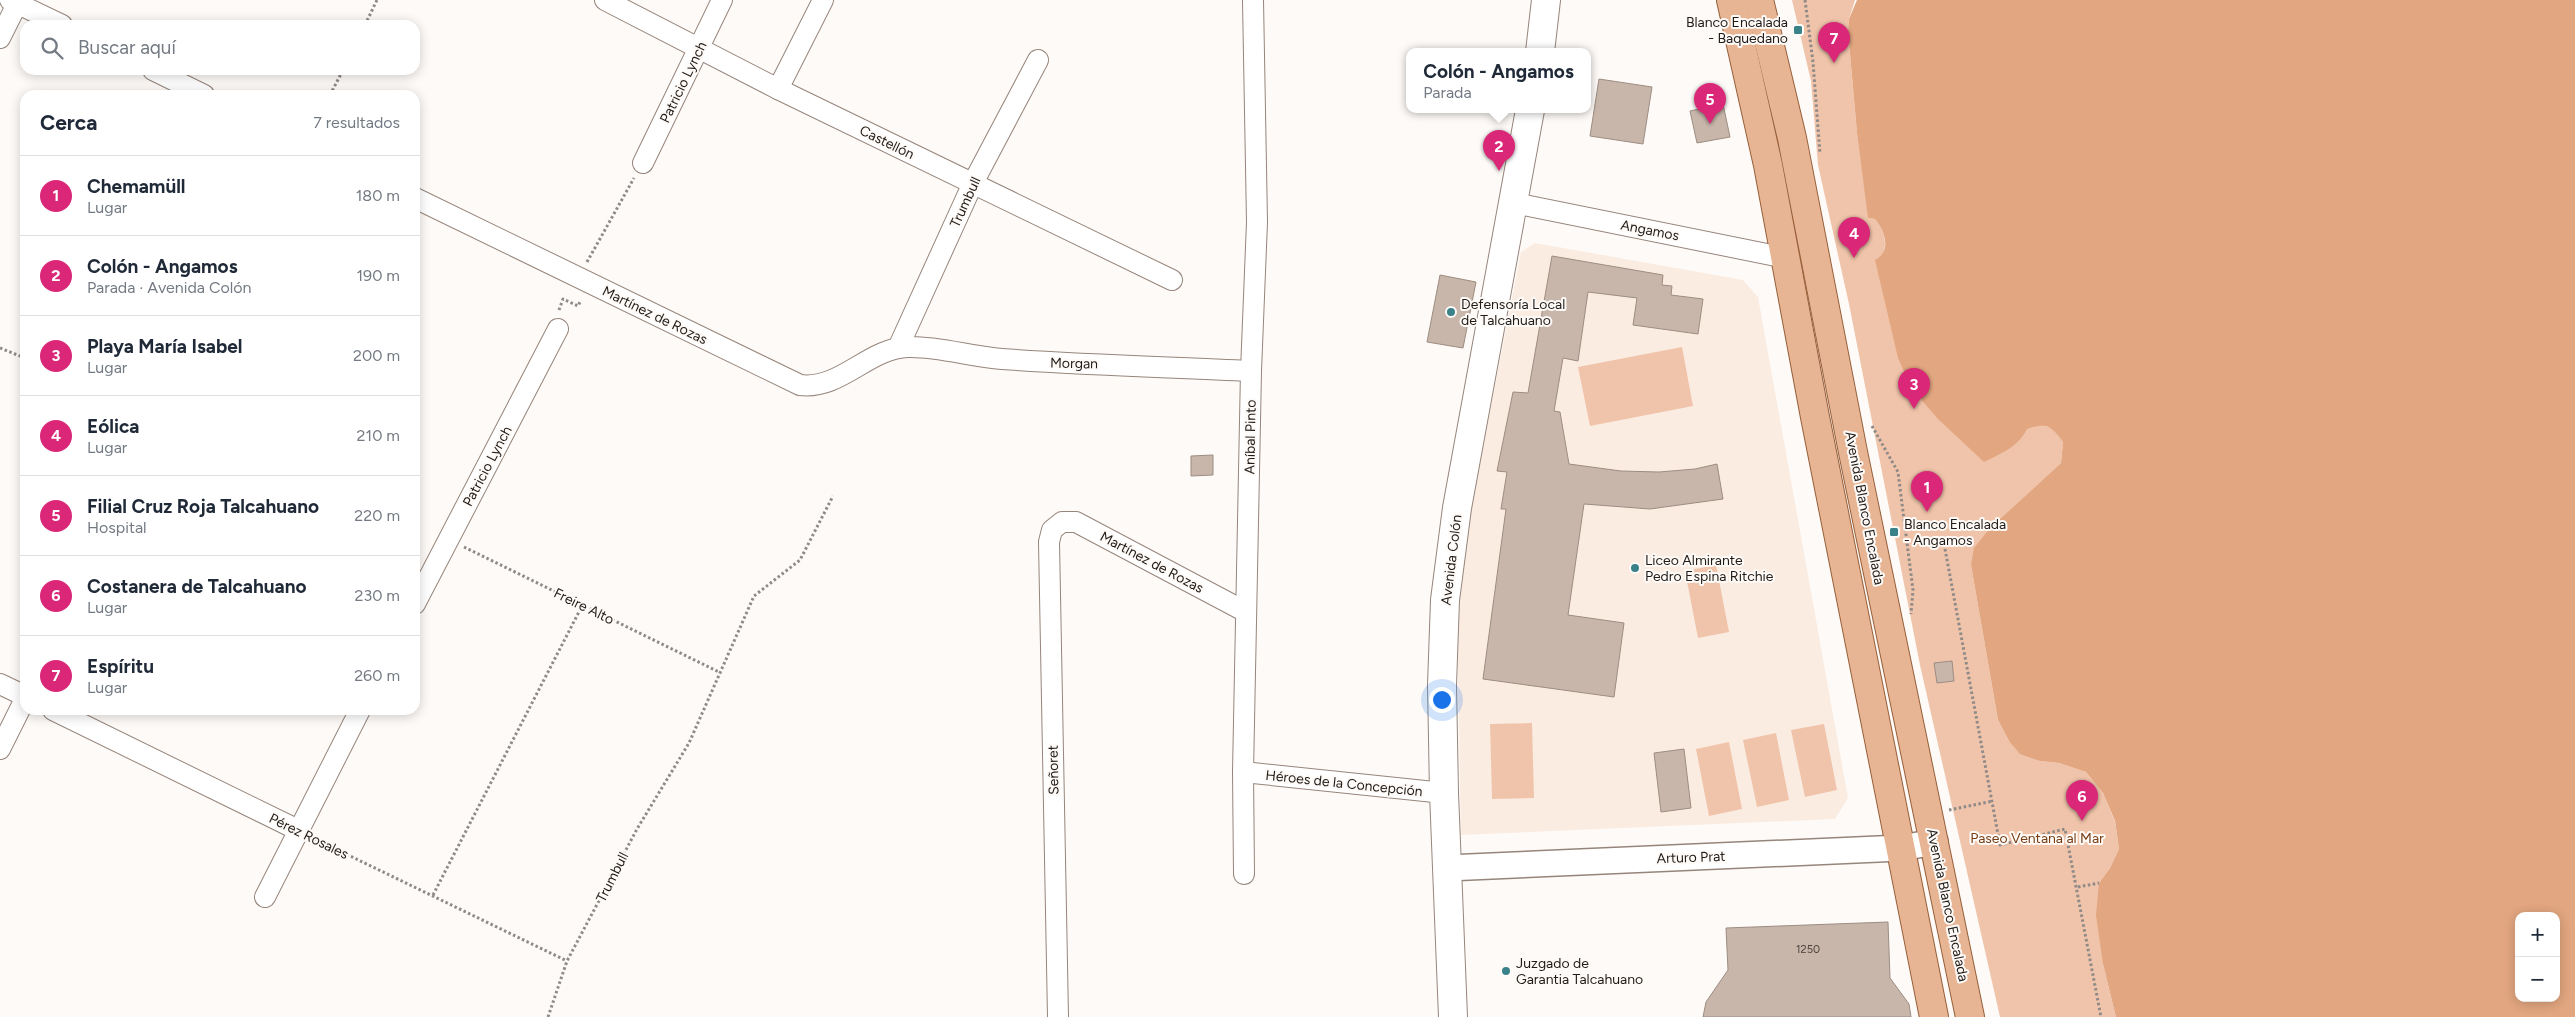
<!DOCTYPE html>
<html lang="es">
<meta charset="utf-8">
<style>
:root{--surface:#fff;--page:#f2f2f3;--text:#1f2937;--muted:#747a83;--line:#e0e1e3;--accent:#db2777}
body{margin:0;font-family:Figtree,sans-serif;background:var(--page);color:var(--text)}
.controls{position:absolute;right:15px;bottom:15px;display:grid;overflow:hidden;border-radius:10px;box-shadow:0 2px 12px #0003}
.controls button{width:45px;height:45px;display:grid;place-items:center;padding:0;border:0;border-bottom:1px solid var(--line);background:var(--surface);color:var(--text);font:25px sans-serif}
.you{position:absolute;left:1441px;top:699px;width:18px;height:18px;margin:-12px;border:4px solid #fff;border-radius:50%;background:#1a73e8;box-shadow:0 0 0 8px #1a73e833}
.badge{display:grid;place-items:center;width:32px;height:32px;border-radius:50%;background:var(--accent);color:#fff;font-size:16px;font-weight:700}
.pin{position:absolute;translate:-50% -41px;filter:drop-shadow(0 1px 2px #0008)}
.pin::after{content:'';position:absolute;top:26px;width:18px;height:15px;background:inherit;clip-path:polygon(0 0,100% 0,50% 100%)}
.popup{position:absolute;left:1406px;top:48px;width:185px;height:65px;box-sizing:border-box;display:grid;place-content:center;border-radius:10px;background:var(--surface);filter:drop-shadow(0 1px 4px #0005);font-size:16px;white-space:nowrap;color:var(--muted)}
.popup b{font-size:19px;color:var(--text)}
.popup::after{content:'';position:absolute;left:50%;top:100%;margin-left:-10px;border:10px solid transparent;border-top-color:var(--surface)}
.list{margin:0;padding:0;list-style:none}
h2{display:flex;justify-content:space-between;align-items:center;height:65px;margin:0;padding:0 20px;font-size:21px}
h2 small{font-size:16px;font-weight:400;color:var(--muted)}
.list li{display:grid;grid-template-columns:32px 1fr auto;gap:15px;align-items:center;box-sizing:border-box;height:80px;padding:0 20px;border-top:1px solid var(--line)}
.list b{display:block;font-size:19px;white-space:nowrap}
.list p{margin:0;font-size:16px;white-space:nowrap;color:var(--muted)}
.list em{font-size:16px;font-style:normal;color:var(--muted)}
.icon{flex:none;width:28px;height:28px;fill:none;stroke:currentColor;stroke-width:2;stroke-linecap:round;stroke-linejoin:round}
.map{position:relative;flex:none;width:2575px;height:1017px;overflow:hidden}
.search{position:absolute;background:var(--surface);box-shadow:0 2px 12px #0003;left:20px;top:20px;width:400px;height:55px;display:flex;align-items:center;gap:12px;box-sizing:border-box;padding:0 18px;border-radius:15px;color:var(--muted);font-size:19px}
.panel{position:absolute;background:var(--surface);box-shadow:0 2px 12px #0003;left:20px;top:90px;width:400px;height:625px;border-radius:15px}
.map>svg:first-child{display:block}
</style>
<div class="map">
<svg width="2575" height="1017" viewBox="0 0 2575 1017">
<rect width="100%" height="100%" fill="#fdfaf7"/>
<polygon fill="#fbece2" points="1535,243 1743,280 1758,297 1848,798 1835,819 1461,835 1457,617 1469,520 1521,252"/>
<g fill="#f0c4aa">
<path d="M1792,0H1855L1849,19L1848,31L1857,133L1869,218L1875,219C1884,230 1889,244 1881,257L1876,260L1898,355L2040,425L2052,428L2063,442L2061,463L1991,527L1971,565L1998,720L2009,741L2040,761L2059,763L2086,772L2103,793L2115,822L2119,849L2110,868L2099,883L2103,964L2116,1017H2000L1920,665L1849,304L1818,165L1811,81Z"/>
<polygon points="1682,347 1693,406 1590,426 1578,367"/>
<polygon points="1716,565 1729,632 1698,638 1685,571"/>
<polygon points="1532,723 1534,798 1492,799 1490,724"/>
<polygon points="1824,724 1837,790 1805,797 1791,730"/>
<polygon points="1776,733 1789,800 1757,807 1743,740"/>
<polygon points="1729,742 1742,809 1709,816 1696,749"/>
</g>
<path fill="#e2a680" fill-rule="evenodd" d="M1857,0H2575V1017H2116L2103,964L2096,915L2099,883L2110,868L2119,849L2115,821L2103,793L2086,772L2059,763L2040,761L2020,754L2009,741L1998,720L1971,565L1974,548L1991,527L2061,463L2063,442C2051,426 2047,422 2027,429C2018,447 2002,453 1984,462L1938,419L1912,389L1898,358L1875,260C1892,251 1885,231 1875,219L1868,218L1857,133L1848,31L1849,19ZM2519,916H2556V998H2519Z"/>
<g fill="#c8b6ab" stroke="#9d8c81">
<polygon points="1599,79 1652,87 1643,144 1590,136"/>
<polygon points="1723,104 1730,137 1697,143 1690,111"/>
<polygon points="1552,256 1663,275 1662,285 1672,286 1671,295 1703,299 1698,334 1633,325 1637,298 1588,292 1578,361 1563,358 1554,411 1560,412 1569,464 1621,471 1659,472 1695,469 1717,464 1723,499 1650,509 1584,504 1568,615 1624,623 1614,697 1483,679 1506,509 1501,509 1507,472 1497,471 1513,392 1528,393"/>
<polygon points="1440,275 1476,282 1463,348 1427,342"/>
<polygon points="1213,455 1213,475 1191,476 1191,456"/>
<polygon points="1952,661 1954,681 1937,683 1934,663"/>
<polygon points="1684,749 1691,808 1661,812 1654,753"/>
<polygon points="1888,922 1890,978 1909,1004 1911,1017 1703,1017 1706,1002 1728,970 1726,928"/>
</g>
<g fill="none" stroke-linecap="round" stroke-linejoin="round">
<g stroke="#96857b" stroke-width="22">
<g id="minor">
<polyline points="10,0 62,25"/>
<polyline points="605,0 778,89 1172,280"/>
<polyline points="0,38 19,0"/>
<polyline points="153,70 204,95"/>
<polyline points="778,89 823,0"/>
<polyline points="643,163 722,0"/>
<path d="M415,198L800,385C841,390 868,348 908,347C939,346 971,357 1002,359C1085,365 1168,367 1251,371"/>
<polyline points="1514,203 1786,258"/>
<polyline points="898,348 973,183 1038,60"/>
<polyline points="415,604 558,329"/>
<polyline points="0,684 25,696"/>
<polyline points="53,710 298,830"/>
<polyline points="0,749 25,699"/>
<polyline points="1243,772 1444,793"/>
<polyline points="1244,874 1243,772 1251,371 1257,222 1253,0"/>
<polyline points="265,897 360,710"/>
<polyline points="1058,1017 1049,542 1052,530 1062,522 1076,522 1246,612"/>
</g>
</g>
<g stroke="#96857b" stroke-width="28">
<polyline id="tertiary" points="1447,868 1901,848 1935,842"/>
</g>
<g stroke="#96857b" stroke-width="30">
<g id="secondary">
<polyline points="1540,52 1546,0"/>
<polyline points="1453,1017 1444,793 1442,685 1445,600 1457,508 1530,110"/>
</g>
</g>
<g stroke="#975f3a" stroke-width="30">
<g id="primary">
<polyline points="1731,0 1768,165 1815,417 1934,1017"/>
<polyline points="1759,0 1792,138 1853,452 1970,1017"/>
</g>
</g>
<g stroke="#8f8a87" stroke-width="3" stroke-dasharray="2.5 2.5" stroke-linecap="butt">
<polyline points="1805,0 1813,62 1820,154"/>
<polyline points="365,25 377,0"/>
<polyline points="330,95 343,70"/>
<polyline points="587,262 634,178"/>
<polyline points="559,310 563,299 578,306 581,300"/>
<polyline points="0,348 25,358"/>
<polyline points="1872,426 1898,472 1913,590 1911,614"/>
<polyline points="464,547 719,672"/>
<polyline points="1945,549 2000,845 2065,829 2101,1017"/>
<polyline points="1949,810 1993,801"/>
<polyline points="315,839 567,961"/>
<polyline points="2078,887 2099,883"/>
<polyline points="433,895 582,606"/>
<polyline points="548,1017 567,961 637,829 689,743 754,596 800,560 833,496"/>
</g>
<use href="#minor" stroke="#fff" stroke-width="20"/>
<use href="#tertiary" stroke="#fff" stroke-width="25"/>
<use href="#secondary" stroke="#fff" stroke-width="28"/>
<use href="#primary" stroke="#e7b594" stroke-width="28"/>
</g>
<g fill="#3a8289" stroke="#fdfaf7" stroke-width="2">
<rect x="1793" y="25" width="10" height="10" rx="2.5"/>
<circle cx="1451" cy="312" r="5"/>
<rect x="1889" y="527" width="10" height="10" rx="2.5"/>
<circle cx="1635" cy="568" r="5"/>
<circle cx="1506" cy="971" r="5"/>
</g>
<g text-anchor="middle" stroke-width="4" stroke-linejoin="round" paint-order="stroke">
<g font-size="11" fill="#4b423c">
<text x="1808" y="953">1250</text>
</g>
<g font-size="14" fill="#211b17" stroke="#fdfaf7" text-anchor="start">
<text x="1788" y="27" text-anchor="end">Blanco Encalada<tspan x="1788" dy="16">- Baquedano</tspan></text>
<text x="1461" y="309">Defensoría Local<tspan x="1461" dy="16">de Talcahuano</tspan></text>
<text x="1904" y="529">Blanco Encalada<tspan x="1904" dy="16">- Angamos</tspan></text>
<text x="1645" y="565">Liceo Almirante<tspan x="1645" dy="16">Pedro Espina Ritchie</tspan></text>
<text x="1516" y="968">Juzgado de<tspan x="1516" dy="16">Garantia Talcahuano</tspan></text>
</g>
<g font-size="14" fill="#211b17" stroke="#fdfaf7">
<text transform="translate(683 82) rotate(-64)" y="5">Patricio Lynch</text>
<text transform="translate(887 142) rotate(26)" y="5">Castellón</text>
<text transform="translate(965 202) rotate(-65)" y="5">Trumbull</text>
<text transform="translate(1650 230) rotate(11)" y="5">Angamos</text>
<text transform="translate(655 315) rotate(26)" y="5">Martínez de Rozas</text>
<text transform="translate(1074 363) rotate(1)" y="5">Morgan</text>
<text transform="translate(1250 437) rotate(-89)" y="5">Aníbal Pinto</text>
<text transform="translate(487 466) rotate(-62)" y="5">Patricio Lynch</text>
<text transform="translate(1865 508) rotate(79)" y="5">Avenida Blanco Encalada</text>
<text transform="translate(1451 560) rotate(-83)" y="5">Avenida Colón</text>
<text transform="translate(1152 562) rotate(28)" y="5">Martínez de Rozas</text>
<text transform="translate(584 606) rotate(26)" y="5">Freire Alto</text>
<text transform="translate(1053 770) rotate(-91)" y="5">Señoret</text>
<text transform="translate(1344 783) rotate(6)" y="5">Héroes de la Concepción</text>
<text transform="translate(309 836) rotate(26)" y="5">Pérez Rosales</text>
<text transform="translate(1691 857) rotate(-2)" y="5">Arturo Prat</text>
<text transform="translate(612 877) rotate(-63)" y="5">Trumbull</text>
<text transform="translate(1948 905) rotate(78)" y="5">Avenida Blanco Encalada</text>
</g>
<g font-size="14" fill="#773e15" stroke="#fdfaf7">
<text x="2037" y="843">Paseo Ventana al Mar</text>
</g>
</g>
</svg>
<div class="controls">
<button>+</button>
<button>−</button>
</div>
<div class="you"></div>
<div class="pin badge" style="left:1927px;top:512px">1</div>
<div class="pin badge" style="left:1499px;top:171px">2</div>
<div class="popup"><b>Colón - Angamos</b>Parada</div>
<div class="pin badge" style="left:1914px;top:409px">3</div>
<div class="pin badge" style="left:1854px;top:258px">4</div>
<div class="pin badge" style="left:1710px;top:124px">5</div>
<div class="pin badge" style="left:2082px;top:821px">6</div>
<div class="pin badge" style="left:1834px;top:63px">7</div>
<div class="search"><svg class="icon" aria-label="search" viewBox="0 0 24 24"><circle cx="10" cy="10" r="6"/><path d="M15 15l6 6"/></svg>Buscar aquí</div>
<section class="panel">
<h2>Cerca<small>7 resultados</small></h2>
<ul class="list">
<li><span class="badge">1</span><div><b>Chemamüll</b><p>Lugar</p></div><em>180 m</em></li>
<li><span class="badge">2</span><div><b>Colón - Angamos</b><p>Parada · Avenida Colón</p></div><em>190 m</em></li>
<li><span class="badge">3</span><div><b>Playa María Isabel</b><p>Lugar</p></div><em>200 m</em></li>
<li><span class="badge">4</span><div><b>Eólica</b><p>Lugar</p></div><em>210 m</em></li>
<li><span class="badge">5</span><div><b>Filial Cruz Roja Talcahuano</b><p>Hospital</p></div><em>220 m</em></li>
<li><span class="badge">6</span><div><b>Costanera de Talcahuano</b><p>Lugar</p></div><em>230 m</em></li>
<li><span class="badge">7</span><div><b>Espíritu</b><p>Lugar</p></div><em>260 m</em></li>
</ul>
</section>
</div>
